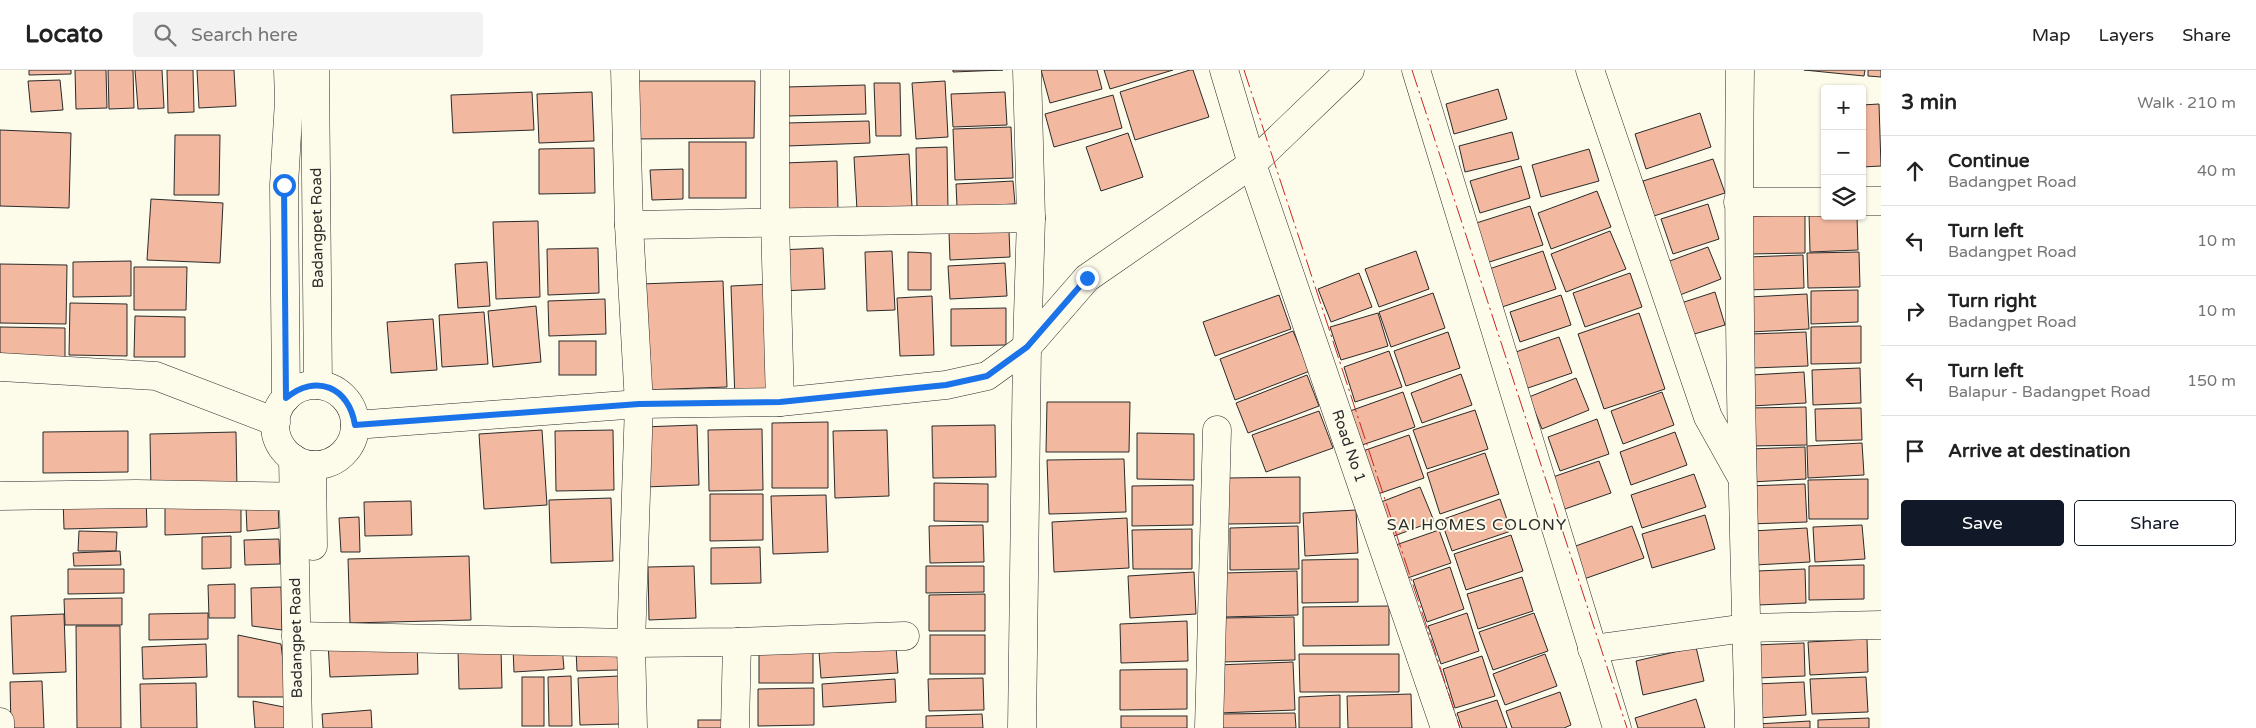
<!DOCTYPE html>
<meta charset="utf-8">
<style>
:root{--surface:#fff;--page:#f2f2f2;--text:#222;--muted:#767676;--line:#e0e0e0;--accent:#111827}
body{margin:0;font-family:"Varela Round",sans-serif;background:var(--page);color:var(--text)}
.controls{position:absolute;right:15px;top:15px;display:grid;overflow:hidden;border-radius:5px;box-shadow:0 1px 4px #0004}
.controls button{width:45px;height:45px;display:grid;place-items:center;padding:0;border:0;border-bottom:1px solid var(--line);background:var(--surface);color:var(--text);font:25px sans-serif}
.stop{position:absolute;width:15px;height:15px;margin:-11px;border:4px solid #1a73e8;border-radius:50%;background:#fff}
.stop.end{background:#1a73e8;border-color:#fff;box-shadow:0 1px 5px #0008}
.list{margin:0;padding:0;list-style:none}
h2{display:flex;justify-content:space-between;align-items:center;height:65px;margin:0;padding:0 20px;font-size:21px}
h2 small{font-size:16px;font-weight:400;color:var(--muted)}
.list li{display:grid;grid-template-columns:32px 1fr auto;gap:15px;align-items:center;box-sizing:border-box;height:70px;padding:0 20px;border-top:1px solid var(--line)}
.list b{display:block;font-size:19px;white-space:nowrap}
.list p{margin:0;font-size:16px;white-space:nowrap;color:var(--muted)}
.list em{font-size:16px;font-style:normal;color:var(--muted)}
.actions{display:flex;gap:10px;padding:15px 20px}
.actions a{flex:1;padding:11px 0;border:1px solid var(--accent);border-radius:5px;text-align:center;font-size:18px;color:var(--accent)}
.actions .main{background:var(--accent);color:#fff}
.icon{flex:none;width:28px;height:28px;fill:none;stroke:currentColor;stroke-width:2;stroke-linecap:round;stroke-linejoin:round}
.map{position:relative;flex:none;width:1881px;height:658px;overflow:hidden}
header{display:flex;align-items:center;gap:30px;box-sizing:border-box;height:70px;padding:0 25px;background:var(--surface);border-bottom:1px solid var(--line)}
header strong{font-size:24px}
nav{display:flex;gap:28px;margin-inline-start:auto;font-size:18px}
.search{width:350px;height:45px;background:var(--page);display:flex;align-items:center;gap:12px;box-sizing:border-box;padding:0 18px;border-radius:5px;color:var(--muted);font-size:19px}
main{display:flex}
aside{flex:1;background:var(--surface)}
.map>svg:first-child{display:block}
</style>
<header>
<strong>Locato</strong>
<div class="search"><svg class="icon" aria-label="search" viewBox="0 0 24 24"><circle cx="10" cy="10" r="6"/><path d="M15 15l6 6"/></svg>Search here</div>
<nav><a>Map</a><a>Layers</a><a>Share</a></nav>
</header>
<main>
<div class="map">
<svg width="1881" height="658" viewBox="0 0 1881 658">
<rect width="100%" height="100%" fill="#fdfbea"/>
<g fill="#f2b8a0" stroke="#2b2b2b">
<polygon points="29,0 71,0 71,4 29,5"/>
<polygon points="75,0 106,0 107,38 76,39"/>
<polygon points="108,0 133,0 134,38 109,39"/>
<polygon points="135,0 162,0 164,38 138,39"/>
<polygon points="167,0 193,0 194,42 168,43"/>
<polygon points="197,0 234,0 236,36 199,38"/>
<polygon points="953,0 1003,0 953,2"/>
<polygon points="1041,0 1097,0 1102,19 1050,33"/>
<polygon points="1104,0 1173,0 1110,19"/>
<polygon points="1190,0 1193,0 1209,47 1135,70 1120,22"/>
<polygon points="1804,0 1865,0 1864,6"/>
<polygon points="1868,0 1881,0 1881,7 1868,6"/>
<polygon points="60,10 63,40 31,42 28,11"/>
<polygon points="632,11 755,11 754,68 633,69"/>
<polygon points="945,11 948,67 916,69 912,13"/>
<polygon points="874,13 900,13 901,66 876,66"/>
<polygon points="865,15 866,44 787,46 786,17"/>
<polygon points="1498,19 1507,49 1454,64 1446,34"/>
<polygon points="532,22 534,60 453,63 451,25"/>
<polygon points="592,22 594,71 539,73 537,24"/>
<polygon points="1005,22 1007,55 953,57 951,24"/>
<polygon points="1113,25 1122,58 1054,77 1045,44"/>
<polygon points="1879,34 1881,96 1862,97 1862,35"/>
<polygon points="1700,43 1711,77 1646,99 1635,64"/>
<polygon points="869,51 870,73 787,76 786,53"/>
<polygon points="1011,57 1013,108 955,110 953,59"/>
<polygon points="0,60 71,63 69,138 0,136"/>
<polygon points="1512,62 1519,89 1465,102 1459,76"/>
<polygon points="1128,63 1143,107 1101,121 1086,77"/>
<polygon points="175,65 220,65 219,125 174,125"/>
<rect x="689" y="72" width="57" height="56"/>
<polygon points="947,77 948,140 917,141 916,78"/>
<polygon points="594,78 595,123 539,124 539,79"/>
<polygon points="1589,79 1599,111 1541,127 1532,95"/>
<polygon points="909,84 912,137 857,140 854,87"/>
<polygon points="1713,89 1725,123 1654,146 1643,111"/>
<polygon points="837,91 838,141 786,142 784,93"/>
<polygon points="1521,96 1530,128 1480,143 1470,111"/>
<polygon points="683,99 683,129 652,130 650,100"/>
<polygon points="1013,111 1015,134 957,137 956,114"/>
<polygon points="1597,121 1611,157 1551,179 1538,143"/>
<polygon points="151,129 223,133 220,193 147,190"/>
<polygon points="1708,134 1719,169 1673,184 1661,149"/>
<polygon points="1530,136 1543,175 1483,194 1470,155"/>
<polygon points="1825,142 1825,146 1857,146 1858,180 1810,182 1809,143"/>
<polygon points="1805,145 1805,183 1748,184 1747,146"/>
<polygon points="538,151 540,227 496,229 493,152"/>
<polygon points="1009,160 1010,187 950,190 949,162"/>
<polygon points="1610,161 1626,199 1566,222 1551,184"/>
<polygon points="1708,177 1721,209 1680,225 1667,192"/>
<polygon points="598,178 599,223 548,225 547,179"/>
<polygon points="823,178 825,219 781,221 779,180"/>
<polygon points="892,181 895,240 867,241 865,182"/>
<polygon points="1416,181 1429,219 1379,237 1365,199"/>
<polygon points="1543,181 1556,219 1499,238 1486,200"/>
<polygon points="908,182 931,183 931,220 908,220"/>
<polygon points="1859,182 1860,217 1808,218 1807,183"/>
<polygon points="1803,185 1804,218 1748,220 1748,187"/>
<polygon points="131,191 131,226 73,227 73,192"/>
<polygon points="487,192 490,236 458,238 455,194"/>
<polygon points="1005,193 1007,226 950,229 948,196"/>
<polygon points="0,194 67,195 66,254 0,253"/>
<polygon points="134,197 187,197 186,240 134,240"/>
<polygon points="1359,203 1372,237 1331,252 1318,219"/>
<polygon points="1630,203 1642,237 1585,257 1573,223"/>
<polygon points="723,211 727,317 644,320 640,214"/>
<polygon points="773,214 778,328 735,330 731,216"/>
<polygon points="1858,220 1858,252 1811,254 1811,221"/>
<polygon points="1715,222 1725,255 1691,265 1681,233"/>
<polygon points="1433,223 1445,258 1391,277 1379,242"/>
<polygon points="1807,224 1809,259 1750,262 1749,227"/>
<polygon points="1279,225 1291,259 1215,286 1203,252"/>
<polygon points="1561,225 1571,255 1520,272 1510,242"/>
<polygon points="932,226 934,285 900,286 897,228"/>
<polygon points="605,229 606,264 549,266 548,231"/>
<polygon points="70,233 127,234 127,286 69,285"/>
<polygon points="536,236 541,292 493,297 488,241"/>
<polygon points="1006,238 1006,275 951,276 951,239"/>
<polygon points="484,242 488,294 442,297 439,245"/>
<polygon points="1378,243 1388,276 1341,290 1330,257"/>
<polygon points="1639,243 1665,319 1604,339 1578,264"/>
<polygon points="135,246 185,247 185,287 134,287"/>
<polygon points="433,249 437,300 391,303 387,252"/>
<polygon points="1861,256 1861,293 1811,294 1811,257"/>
<polygon points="0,257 65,258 65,287 0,285"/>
<polygon points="1293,261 1310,301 1235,330 1220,289"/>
<polygon points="1448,262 1460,298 1406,316 1394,281"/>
<polygon points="1806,262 1808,296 1752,298 1751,264"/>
<polygon points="1559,267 1572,303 1522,320 1510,284"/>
<rect x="559" y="271" width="37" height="34"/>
<polygon points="1389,281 1402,317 1355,332 1344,297"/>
<polygon points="1860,298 1861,333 1813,335 1812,300"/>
<polygon points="1804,302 1806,333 1752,336 1751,305"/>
<polygon points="1461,304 1472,335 1422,353 1411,323"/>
<polygon points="1307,305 1319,336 1248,363 1236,333"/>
<polygon points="1576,308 1589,340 1542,359 1529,327"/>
<polygon points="1403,322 1415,357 1362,375 1350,341"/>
<polygon points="1662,322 1674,355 1623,374 1611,341"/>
<polygon points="1047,332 1130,332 1129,382 1046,382"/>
<polygon points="1806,337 1807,375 1752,376 1750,338"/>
<polygon points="1861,338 1862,370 1816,371 1815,339"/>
<polygon points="1475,340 1488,379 1427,399 1413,360"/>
<polygon points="1319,341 1333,378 1266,402 1252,365"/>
<polygon points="1597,349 1609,384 1560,401 1548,367"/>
<polygon points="828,352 828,418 772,418 772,353"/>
<polygon points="697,355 699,415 644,417 642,357"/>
<polygon points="995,355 996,407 933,408 932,356"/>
<polygon points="762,359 763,420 709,421 708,360"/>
<polygon points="542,360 547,435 484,439 479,364"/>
<polygon points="613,360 614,420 556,421 555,361"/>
<polygon points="887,360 889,426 835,428 833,361"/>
<polygon points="128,361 128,402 43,403 43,362"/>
<polygon points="236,362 237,420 151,421 150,364"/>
<polygon points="1675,362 1687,395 1631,415 1620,382"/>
<polygon points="1137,363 1194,364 1194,410 1137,409"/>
<polygon points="1409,365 1424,408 1375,425 1360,382"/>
<polygon points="1862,373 1864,405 1808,408 1807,376"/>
<polygon points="1805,377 1806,409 1751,412 1750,379"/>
<polygon points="1485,383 1499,424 1440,444 1427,403"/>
<polygon points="1124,389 1126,442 1049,444 1047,390"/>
<polygon points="1599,391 1611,423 1562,440 1550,408"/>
<polygon points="1694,404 1706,437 1642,458 1631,425"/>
<polygon points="1300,407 1300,453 1228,454 1227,408"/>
<polygon points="1868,409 1868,449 1809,449 1808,410"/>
<polygon points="934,413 988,414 988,452 934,451"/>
<polygon points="1805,414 1807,452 1749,454 1747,416"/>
<polygon points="1193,415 1193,455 1132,456 1132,416"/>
<polygon points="1420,417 1434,451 1389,468 1376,434"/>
<polygon points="710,424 763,424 763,470 710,471"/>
<polygon points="826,425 828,482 773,484 771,426"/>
<polygon points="146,426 147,457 64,459 63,428"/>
<polygon points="611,428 613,491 551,493 549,430"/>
<polygon points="1500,429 1511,461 1452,481 1441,450"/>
<polygon points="241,431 241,462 165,465 165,435"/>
<polygon points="411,431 412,465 365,466 364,432"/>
<polygon points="278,434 279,458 247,461 246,437"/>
<polygon points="1356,440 1358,483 1305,486 1303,443"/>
<polygon points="1705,445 1715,479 1652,498 1642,464"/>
<polygon points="359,447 360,482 341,482 339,448"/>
<polygon points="1127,448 1129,498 1054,502 1052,452"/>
<polygon points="983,455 984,492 930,493 929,456"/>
<polygon points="1862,455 1865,489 1815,492 1813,457"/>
<polygon points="1298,456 1299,499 1230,500 1230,458"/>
<polygon points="1632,456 1644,488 1581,510 1570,478"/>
<polygon points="1807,458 1810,492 1755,495 1752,461"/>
<polygon points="1192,459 1192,499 1133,499 1132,460"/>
<polygon points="1439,460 1451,493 1399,511 1387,478"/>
<polygon points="79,461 117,462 116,481 78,481"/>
<polygon points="1511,465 1523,501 1466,520 1454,484"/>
<polygon points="231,466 231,498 202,499 202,467"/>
<polygon points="279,469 280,494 245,495 244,470"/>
<polygon points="760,477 761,513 711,514 711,478"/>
<polygon points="120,481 121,495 74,496 73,483"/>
<polygon points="469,486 471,550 350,553 348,489"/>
<polygon points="1358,489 1358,532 1302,533 1302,490"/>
<polygon points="1864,495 1864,529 1809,530 1809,496"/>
<polygon points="694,496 696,548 649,550 648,497"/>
<polygon points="926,496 984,496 984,522 926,523"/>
<polygon points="1450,497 1464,539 1427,552 1413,510"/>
<polygon points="68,499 124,499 124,523 68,524"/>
<polygon points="1805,499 1806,533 1758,535 1757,501"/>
<polygon points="1297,501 1298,545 1225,547 1224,503"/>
<polygon points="1194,502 1196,544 1130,548 1128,506"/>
<polygon points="1522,507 1533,541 1478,559 1467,524"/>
<polygon points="235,514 235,548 209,548 208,515"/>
<polygon points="281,517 282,560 252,556 251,518"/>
<polygon points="985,524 985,561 929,561 929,525"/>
<polygon points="122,528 122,555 65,555 64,529"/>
<polygon points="1389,536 1389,575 1303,576 1303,537"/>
<polygon points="208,543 208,569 149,570 149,544"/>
<polygon points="1467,543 1479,581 1441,594 1428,556"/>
<polygon points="1534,543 1548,581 1493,600 1479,562"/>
<polygon points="64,544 66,602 13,604 11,546"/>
<polygon points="1294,547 1295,590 1221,592 1221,548"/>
<polygon points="1187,551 1188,591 1121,593 1120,554"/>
<polygon points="76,556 120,556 121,658 77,658"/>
<polygon points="238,565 281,574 287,627 238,627"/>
<rect x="930" y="565" width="55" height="39"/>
<polygon points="417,569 418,604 330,607 328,573"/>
<polygon points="1867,569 1868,602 1810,605 1808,572"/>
<polygon points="1804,573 1805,606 1757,608 1755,575"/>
<polygon points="206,574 207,607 143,609 142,577"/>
<polygon points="562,576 564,599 514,602 513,578"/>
<polygon points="896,577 898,603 821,608 819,582"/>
<polygon points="1696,577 1704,611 1643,625 1636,591"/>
<polygon points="501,579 502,618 459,619 458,580"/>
<polygon points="617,579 618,600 577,601 576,580"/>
<rect x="759" y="579" width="54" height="34"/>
<polygon points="1299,584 1399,584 1399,622 1300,622"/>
<polygon points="1545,584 1557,616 1505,635 1493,604"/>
<polygon points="1482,586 1495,626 1455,638 1443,599"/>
<polygon points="1293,592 1295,640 1219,643 1217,595"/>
<polygon points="1187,599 1187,639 1120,640 1120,600"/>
<polygon points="571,606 572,656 549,656 548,607"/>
<polygon points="619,606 621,654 580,655 578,608"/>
<rect x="522" y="607" width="22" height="49"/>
<polygon points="1866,607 1868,642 1812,644 1810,609"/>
<polygon points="983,608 984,640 929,641 928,609"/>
<polygon points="895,609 896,632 823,637 822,614"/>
<polygon points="42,611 44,658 11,658 10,612"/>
<polygon points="1804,612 1806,645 1757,648 1755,614"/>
<polygon points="196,613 197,658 141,658 140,614"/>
<polygon points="814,618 814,655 758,656 758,619"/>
<polygon points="1560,622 1571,655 1564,658 1512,658 1506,641"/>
<polygon points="1411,624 1412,658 1348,658 1347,626"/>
<polygon points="1340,625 1340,658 1299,658 1299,627"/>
<polygon points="1696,629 1705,658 1638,658 1635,648"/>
<polygon points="1497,630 1507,658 1462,658 1457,643"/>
<polygon points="253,631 284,637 285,658 255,658"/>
<polygon points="371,640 372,658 323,658 322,644"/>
<polygon points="1295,643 1296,658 1222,658 1222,644"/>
<polygon points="982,644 983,658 926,658 926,646"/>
<rect x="1121" y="646" width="66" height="12"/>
<polygon points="1869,648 1869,658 1818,658 1818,650"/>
<rect x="698" y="650" width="28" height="8"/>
<polygon points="1810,651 1810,658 1757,658 1757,654"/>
</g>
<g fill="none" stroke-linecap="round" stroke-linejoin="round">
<g stroke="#2b2b2b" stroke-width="29">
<g id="street">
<polyline points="625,0 629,155 639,334 631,573 633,658"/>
<polyline points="775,0 775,152 780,332"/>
<polyline points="1224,0 1252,94 1445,658"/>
<polyline points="1416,0 1617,658"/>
<polyline points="1590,0 1708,347 1741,406"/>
<path d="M1740,0C1737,219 1743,439 1749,658"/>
<polyline points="1862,131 1881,131"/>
<polyline points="1738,132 1825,132"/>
<polyline points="629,155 1031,148"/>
<polyline points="0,297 156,306 276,352"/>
<polyline points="0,426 136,424 312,427"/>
<polyline points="296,566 631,573 737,572 905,566"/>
<polyline points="1592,579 1746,558 1881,555"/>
<polyline points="0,652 0,658"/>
<polyline points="735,658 737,572"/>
<polyline points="1022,658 1027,277 1031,148 1027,0"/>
<polyline points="1209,658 1217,360"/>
</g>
</g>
<g stroke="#2b2b2b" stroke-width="29">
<g id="secondary">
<polyline points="315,0 318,315"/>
<circle cx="315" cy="355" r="40"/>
<polyline points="286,328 284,115 289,30 288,0"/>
<polyline points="355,355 639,334 780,332 946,315 987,306 1027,277 1087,208 1252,94 1350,0"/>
<polyline points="293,388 298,658"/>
<polyline points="312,395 313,476"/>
</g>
</g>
<use href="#street" stroke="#fdfbea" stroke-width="28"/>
<use href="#secondary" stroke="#fdfbea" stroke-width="28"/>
<g stroke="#c62828" stroke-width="1" stroke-dasharray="18 4 2.5 4" stroke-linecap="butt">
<polyline points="1244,0 1460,658"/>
<polyline points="1412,0 1627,658"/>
</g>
</g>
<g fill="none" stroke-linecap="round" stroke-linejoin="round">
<path stroke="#1a73e8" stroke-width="6" d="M284,115L286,328C316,303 349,317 355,355L639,334L780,332L946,315L987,306L1027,277L1087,208"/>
</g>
<g text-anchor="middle" stroke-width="4" stroke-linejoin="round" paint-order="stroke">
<g font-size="15" fill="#2b2b2b" stroke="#fdfbea">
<text transform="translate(317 158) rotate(-91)" y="5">Badangpet Road</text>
<text transform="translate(1349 376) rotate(71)" y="5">Road No 1</text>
<text transform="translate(296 568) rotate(-91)" y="5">Badangpet Road</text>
</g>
<g font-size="16" letter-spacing="1" fill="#2b2b2b" stroke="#fdfbea">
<text x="1477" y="460">SAI HOMES COLONY</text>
</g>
</g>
</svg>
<div class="controls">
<button>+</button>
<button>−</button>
<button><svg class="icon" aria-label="layers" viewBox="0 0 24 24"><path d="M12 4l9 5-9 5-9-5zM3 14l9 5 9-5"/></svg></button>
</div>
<div class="stop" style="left:284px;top:115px"></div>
<div class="stop end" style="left:1087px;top:208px"></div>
</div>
<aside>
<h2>3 min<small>Walk · 210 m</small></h2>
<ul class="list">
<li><svg class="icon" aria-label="ahead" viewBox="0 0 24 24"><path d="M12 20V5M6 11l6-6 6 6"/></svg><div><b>Continue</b><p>Badangpet Road</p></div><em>40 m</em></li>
<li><svg class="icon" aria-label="left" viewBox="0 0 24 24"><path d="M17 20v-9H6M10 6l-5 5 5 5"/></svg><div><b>Turn left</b><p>Badangpet Road</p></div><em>10 m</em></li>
<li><svg class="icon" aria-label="right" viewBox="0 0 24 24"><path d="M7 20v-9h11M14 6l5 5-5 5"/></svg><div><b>Turn right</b><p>Badangpet Road</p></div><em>10 m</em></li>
<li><svg class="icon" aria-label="left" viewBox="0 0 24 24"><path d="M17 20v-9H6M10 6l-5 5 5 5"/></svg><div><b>Turn left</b><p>Balapur - Badangpet Road</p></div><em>150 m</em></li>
<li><svg class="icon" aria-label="arrive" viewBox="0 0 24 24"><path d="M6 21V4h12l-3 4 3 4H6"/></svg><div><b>Arrive at destination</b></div></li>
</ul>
<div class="actions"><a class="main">Save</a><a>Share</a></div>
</aside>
</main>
